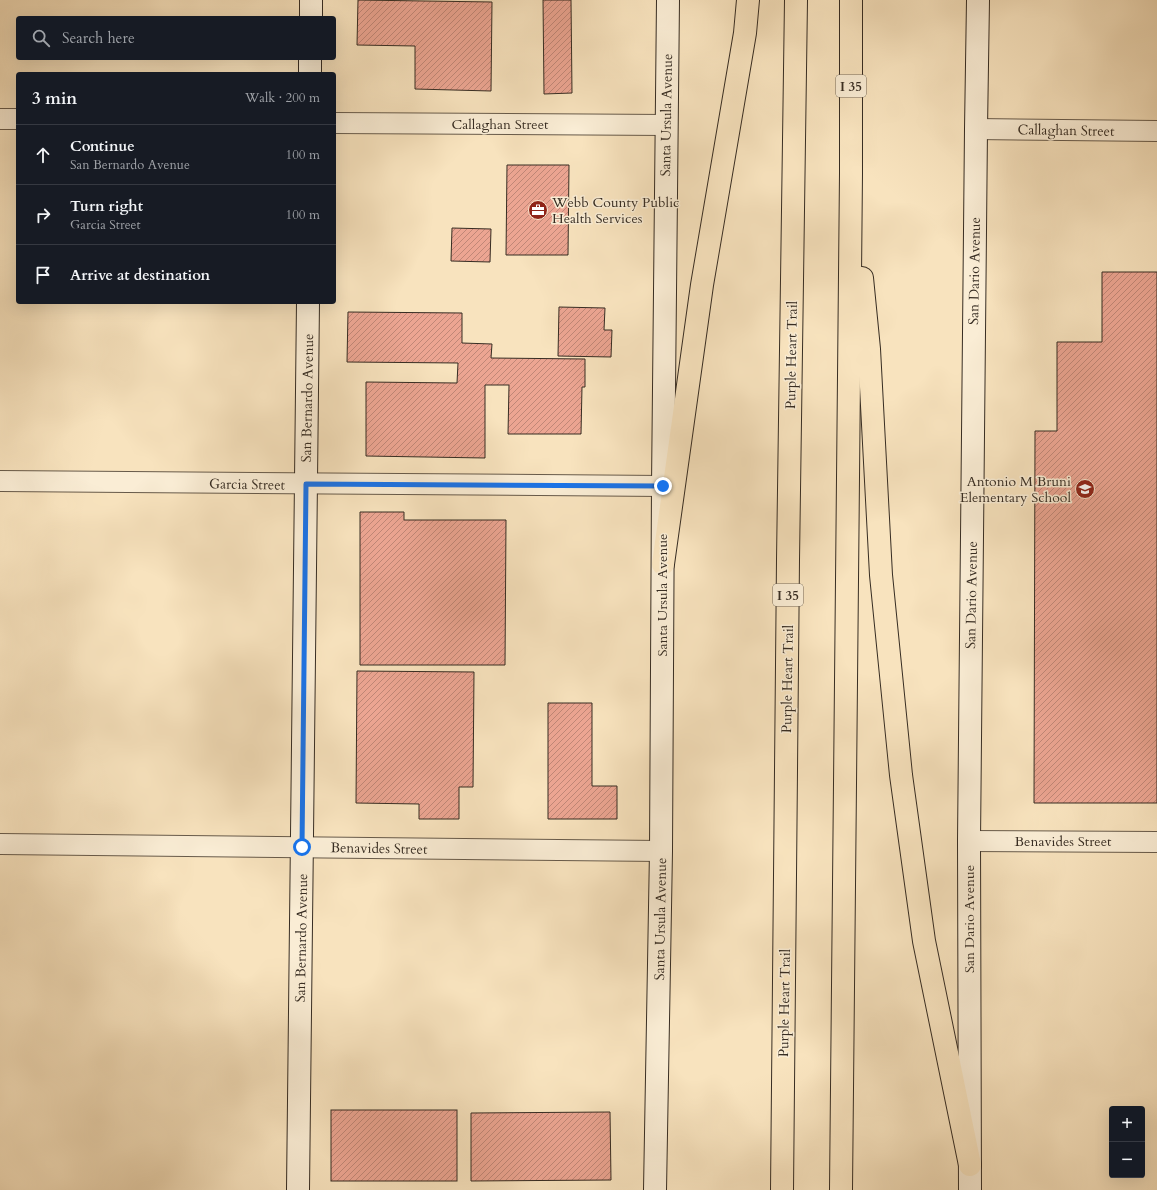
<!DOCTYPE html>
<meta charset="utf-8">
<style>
:root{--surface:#171b24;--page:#20242c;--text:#f1f3f6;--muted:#9ea1a6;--line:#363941}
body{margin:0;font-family:Cardo,serif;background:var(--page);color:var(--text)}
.controls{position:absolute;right:12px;bottom:12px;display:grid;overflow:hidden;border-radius:4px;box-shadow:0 4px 16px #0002}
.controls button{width:36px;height:36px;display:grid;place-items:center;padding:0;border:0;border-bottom:1px solid var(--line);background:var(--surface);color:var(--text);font:20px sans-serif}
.stop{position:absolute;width:12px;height:12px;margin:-9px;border:3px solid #1a73e8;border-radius:50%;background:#fff}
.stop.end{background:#1a73e8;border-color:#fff;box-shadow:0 1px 4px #0008}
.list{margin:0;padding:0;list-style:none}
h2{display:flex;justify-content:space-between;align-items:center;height:52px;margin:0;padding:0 16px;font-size:17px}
h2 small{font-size:13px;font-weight:400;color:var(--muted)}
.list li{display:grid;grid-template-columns:26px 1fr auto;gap:12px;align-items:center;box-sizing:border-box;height:60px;padding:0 16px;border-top:1px solid var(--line)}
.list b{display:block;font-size:15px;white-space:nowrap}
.list p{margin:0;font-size:13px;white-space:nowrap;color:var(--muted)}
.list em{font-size:13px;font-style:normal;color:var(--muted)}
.icon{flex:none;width:22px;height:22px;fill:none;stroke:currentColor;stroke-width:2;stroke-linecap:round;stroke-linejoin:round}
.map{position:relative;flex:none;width:1157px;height:1190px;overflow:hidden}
.search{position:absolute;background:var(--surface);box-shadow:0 4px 16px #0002;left:16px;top:16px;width:320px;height:44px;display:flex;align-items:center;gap:10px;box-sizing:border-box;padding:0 14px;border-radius:4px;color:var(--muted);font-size:15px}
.panel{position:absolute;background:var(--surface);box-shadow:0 4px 16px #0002;left:16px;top:72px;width:320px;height:232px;border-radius:4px}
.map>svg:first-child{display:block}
</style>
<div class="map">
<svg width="1157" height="1190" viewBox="0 0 1157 1190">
<defs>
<pattern id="building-hatch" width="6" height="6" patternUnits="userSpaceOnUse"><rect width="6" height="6" fill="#eca592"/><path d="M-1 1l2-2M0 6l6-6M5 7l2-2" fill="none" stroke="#c08777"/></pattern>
</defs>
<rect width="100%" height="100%" fill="#f8e3be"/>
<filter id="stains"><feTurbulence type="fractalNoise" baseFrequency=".005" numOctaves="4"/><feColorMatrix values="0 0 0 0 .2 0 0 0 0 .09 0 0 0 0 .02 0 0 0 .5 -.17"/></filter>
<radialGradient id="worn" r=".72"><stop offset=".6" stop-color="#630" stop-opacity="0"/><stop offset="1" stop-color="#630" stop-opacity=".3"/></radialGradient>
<g fill="url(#building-hatch)" stroke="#372d23">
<polygon points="358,0 492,2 491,91 415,89 415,46 357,45"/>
<polygon points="543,0 571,0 572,93 544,94"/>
<polygon points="507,165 569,165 568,255 506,255"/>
<polygon points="452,228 491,229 490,262 451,261"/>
<polygon points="1102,272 1157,272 1157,803 1034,803 1035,431 1057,431 1057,342 1102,342"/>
<polygon points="559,307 605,308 604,330 612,330 611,357 558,356"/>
<polygon points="348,312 462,313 462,343 492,344 491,358 585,359 585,387 582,387 581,434 508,434 509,385 485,385 485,458 366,456 366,382 457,383 458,363 347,362"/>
<polygon points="360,512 404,512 404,520 506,520 505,665 360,665"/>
<polygon points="357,671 474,672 473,787 459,787 459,819 419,819 419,804 356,803"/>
<polygon points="548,703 592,703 592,786 617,786 617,819 548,819"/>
<rect x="331" y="1110" width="126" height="71"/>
<polygon points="610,1112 611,1180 471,1181 471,1113"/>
</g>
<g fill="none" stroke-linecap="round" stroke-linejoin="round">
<g stroke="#675a4a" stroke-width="22">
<g id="street">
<polyline points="0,119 18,119"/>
<polyline points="334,123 666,125"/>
<polyline points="976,129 1157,131"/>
<polyline points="0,481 663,486"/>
<polyline points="969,841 1157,842"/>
<polyline points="0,844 661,851"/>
</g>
</g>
<g stroke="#372d23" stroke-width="24">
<g id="secondary">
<polyline points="311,18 311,0"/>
<polyline points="310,74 310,58"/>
<polyline points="298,1190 308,302"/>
<polyline points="655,1190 661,851 663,486 668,0"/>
<polyline points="970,1190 969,841 976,129 978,0"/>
</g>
</g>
<g stroke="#372d23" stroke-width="24">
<g id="highway">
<polyline points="862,278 869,349 881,575 901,775 924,941 970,1165"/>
<polyline points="663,564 702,285 745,33 748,0"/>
<polyline points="782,1190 788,560 796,0"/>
<polyline points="841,1190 851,173 851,0"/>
</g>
</g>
<use href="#street" stroke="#faedd5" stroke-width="20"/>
<use href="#secondary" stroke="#faedd5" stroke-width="22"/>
<use href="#highway" stroke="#f8e3be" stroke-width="22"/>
</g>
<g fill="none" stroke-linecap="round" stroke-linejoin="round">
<polyline stroke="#1a73e8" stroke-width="5" points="302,847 306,484 663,486"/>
</g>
<defs>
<g id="office-disc" transform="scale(1)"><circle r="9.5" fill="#8f2418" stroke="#faedd5"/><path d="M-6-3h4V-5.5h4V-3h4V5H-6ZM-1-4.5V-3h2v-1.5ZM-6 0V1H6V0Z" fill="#fff"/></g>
<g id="school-disc" transform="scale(1)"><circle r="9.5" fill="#8f2418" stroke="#faedd5"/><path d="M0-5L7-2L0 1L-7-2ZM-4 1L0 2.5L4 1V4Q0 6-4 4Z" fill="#fff"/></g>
</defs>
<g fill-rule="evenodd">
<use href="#office-disc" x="538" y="210"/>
<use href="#school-disc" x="1085" y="489"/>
</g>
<g text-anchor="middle" stroke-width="3" stroke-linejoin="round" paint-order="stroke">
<g fill="#faedd5" stroke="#726758" stroke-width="1">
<rect x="836" y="75" width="30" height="22" rx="3"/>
<rect x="773" y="584" width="30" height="22" rx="3"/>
</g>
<g font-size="13" font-weight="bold" fill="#372d23">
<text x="851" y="91">I 35</text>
<text x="788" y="600">I 35</text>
</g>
<g font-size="14" fill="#372d23" stroke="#faedd5">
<text transform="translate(666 115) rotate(-89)" y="5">Santa Ursula Avenue</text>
<text x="500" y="129">Callaghan Street</text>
<text transform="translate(1066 130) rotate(1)" y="5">Callaghan Street</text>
<text transform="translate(974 271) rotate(-89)" y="5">San Dario Avenue</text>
<text transform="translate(791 355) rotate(-89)" y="5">Purple Heart Trail</text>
<text transform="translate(307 398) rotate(-89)" y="5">San Bernardo Avenue</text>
<text transform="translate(247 484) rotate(1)" y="5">Garcia Street</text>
<text transform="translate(662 595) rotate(-90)" y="5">Santa Ursula Avenue</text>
<text transform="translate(971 595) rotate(-89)" y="5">San Dario Avenue</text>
<text transform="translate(787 679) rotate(-89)" y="5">Purple Heart Trail</text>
<text x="1063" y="846">Benavides Street</text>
<text transform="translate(379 848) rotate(1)" y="5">Benavides Street</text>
<text transform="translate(660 919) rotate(-89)" y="5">Santa Ursula Avenue</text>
<text transform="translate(969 919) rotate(-90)" y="5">San Dario Avenue</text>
<text transform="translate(301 938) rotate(-89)" y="5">San Bernardo Avenue</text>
<text transform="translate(784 1003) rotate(-89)" y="5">Purple Heart Trail</text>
</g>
<g font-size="14" fill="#372d23" stroke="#faedd5" text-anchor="start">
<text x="552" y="207">Webb County Public<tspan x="552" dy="16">Health Services</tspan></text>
<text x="1071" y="486" text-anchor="end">Antonio M Bruni<tspan x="1071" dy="16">Elementary School</tspan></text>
</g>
</g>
<rect width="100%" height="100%" filter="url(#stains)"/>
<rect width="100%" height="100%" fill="url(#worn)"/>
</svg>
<div class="controls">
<button>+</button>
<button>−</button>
</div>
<div class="stop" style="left:302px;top:847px"></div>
<div class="stop end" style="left:663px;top:486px"></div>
<div class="search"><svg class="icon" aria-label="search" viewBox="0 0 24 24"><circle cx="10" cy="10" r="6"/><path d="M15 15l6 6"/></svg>Search here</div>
<section class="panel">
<h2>3 min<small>Walk · 200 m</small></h2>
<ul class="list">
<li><svg class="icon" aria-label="ahead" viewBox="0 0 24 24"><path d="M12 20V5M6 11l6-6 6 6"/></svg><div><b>Continue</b><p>San Bernardo Avenue</p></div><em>100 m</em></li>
<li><svg class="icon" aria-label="right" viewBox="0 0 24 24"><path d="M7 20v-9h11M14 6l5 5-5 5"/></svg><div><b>Turn right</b><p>Garcia Street</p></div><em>100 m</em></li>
<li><svg class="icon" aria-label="arrive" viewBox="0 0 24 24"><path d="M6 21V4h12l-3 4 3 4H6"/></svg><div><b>Arrive at destination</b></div></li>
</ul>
</section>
</div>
